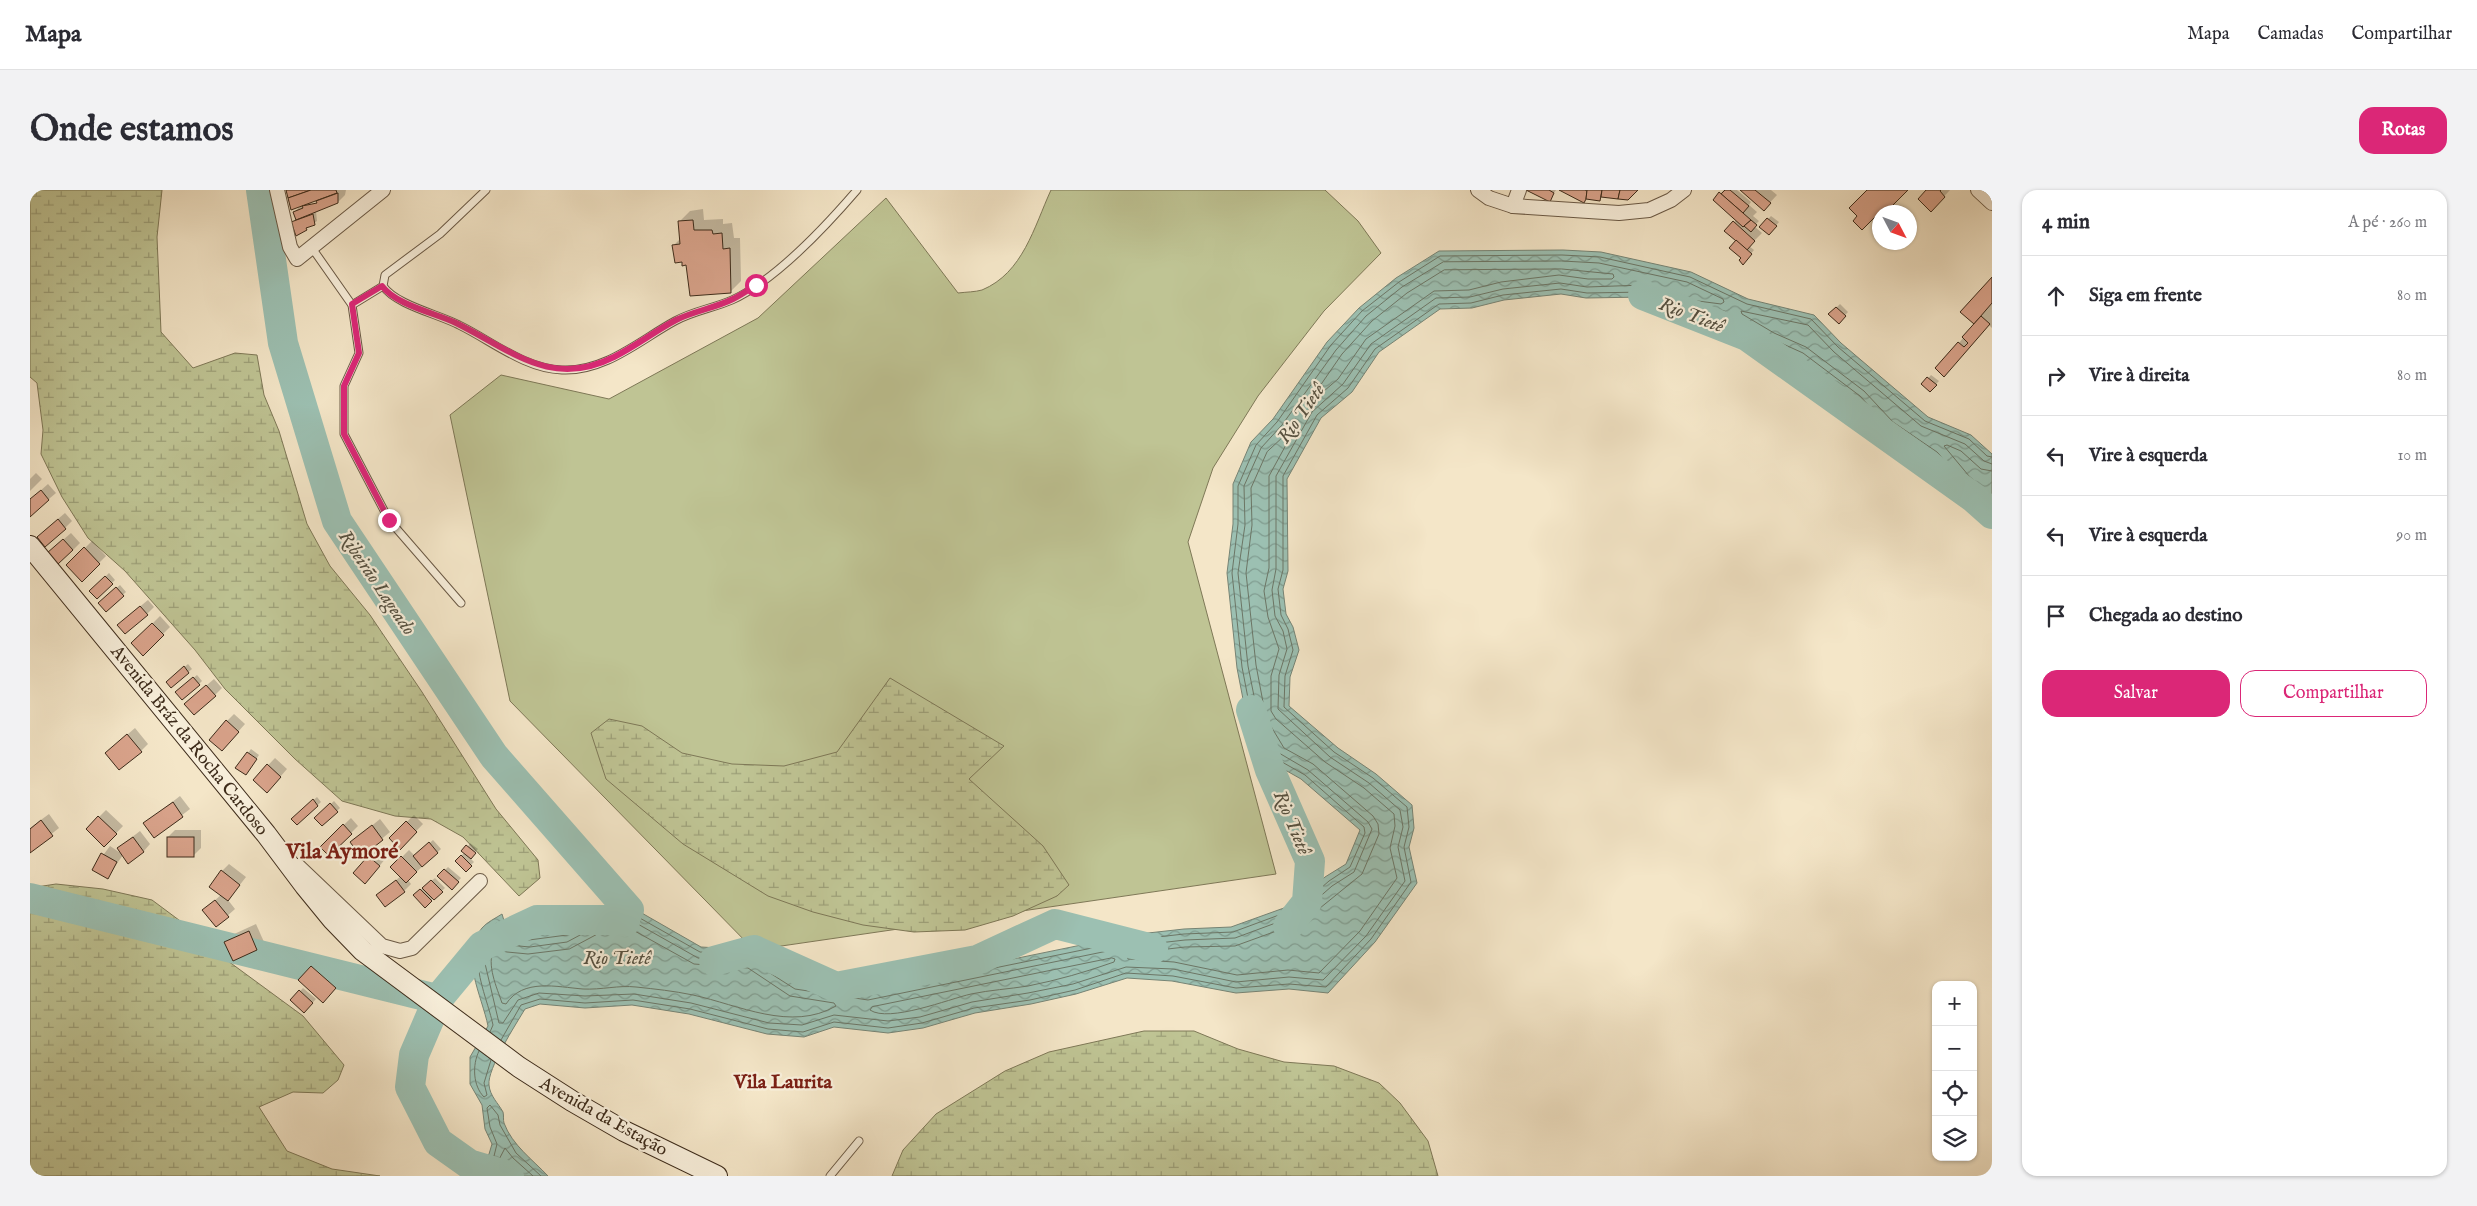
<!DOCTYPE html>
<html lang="pt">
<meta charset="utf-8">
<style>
:root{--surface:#fff;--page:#f2f2f3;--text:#2b2b33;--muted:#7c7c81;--line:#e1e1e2;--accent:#db2777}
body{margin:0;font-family:"IM FELL English",serif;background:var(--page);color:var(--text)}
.controls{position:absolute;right:15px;bottom:15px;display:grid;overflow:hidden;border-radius:10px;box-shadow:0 1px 4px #0004}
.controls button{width:45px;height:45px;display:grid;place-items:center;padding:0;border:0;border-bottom:1px solid var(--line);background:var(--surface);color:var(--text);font:25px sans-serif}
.compass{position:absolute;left:1842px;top:15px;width:45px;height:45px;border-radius:50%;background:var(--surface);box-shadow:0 1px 4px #0004;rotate:131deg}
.stop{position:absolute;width:15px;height:15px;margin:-11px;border:4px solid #db2777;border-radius:50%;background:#fff}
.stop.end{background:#db2777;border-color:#fff;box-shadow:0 1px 5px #0008}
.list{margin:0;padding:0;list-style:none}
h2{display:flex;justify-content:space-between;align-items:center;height:65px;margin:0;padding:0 20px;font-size:21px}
h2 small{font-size:16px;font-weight:400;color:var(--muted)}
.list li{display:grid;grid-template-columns:32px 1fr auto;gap:15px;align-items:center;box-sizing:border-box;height:80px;padding:0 20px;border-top:1px solid var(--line)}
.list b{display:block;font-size:19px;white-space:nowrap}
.list em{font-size:16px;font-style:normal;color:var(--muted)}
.actions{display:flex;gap:10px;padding:15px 20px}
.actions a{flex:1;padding:11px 0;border:1px solid var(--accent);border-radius:15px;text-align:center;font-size:18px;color:var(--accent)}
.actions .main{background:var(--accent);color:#fff}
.icon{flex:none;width:28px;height:28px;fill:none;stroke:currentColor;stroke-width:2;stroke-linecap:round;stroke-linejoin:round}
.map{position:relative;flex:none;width:1962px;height:986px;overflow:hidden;border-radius:15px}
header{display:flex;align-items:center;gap:30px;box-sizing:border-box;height:70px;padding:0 25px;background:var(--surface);border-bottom:1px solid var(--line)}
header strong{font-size:24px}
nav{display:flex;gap:28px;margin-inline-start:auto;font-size:18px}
.intro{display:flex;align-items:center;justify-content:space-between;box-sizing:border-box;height:120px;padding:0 30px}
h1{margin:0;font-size:35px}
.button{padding:12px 22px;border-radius:15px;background:var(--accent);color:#fff;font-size:18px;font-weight:700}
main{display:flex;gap:30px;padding:0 30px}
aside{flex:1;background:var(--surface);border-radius:15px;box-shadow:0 1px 4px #0004}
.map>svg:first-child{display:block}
</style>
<header>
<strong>Mapa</strong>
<nav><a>Mapa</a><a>Camadas</a><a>Compartilhar</a></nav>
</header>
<div class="intro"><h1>Onde estamos</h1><a class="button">Rotas</a></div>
<main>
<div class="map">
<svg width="1962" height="986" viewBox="0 0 1962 986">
<defs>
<pattern id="wetland-marsh" width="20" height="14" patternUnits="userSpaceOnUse" patternTransform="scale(1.25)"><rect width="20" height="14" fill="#bfc494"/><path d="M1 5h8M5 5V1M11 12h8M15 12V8" fill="none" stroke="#9c9f78"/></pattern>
<pattern id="water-waves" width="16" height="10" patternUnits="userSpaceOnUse" patternTransform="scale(1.25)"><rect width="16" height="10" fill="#9cc0b2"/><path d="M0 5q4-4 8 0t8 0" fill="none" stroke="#809c90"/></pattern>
</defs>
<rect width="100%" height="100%" fill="#f4e6c8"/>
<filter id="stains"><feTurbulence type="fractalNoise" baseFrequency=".004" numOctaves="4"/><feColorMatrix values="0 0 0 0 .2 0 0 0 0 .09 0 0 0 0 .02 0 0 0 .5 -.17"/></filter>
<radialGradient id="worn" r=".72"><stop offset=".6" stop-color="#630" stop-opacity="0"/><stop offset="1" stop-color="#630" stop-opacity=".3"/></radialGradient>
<path fill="#bfc494" stroke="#7e7857" d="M1021,0H1295L1328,31L1351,63L1294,121L1228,206L1183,278L1158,352L1246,684L724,760L480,511L420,225L471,185L579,209L728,128L856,8L928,103C936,102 945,102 952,100C993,83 1004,37 1021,0Z"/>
<g fill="url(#wetland-marsh)" stroke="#7e7857">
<polygon points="0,0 132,0 127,47 131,142 163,178 205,163 227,165 234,205 249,241 277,334 300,376 340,425 392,502 466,619 508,670 510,688 489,706 433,647 401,629 365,626 312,611 265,569 195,499 165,460 95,381 58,348 32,307 11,264 13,240 7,193 0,187"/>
<polygon points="860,488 974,556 939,589 1013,656 1039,695 1027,706 983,726 935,740 884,742 833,735 783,722 738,706 653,654 576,589 561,543 579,529 612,536 652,563 702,574 754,576 807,562"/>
<polygon points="26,694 73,699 122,710 161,739 198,771 273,826 314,875 308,890 293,903 263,902 229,917 257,961 302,979 350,986 0,986 0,698"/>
<polygon points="1114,841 1164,841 1208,859 1254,872 1304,876 1349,893 1370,913 1398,951 1408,986 862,986 873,960 906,924 975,881 1019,862"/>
</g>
<path fill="url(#water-waves)" stroke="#768475" d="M1533,60L1571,62L1661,82L1718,109L1784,125L1811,153L1898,227L1941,245L1962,264V330L1926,300L1900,271L1855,241L1827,210L1770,167L1739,153L1692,126L1642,119L1614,107L1556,108L1531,104L1474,110L1442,118L1410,119L1349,162L1322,202L1291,228L1257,289L1258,381L1253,399L1256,424L1263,437L1269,460L1260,487L1259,516L1308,558L1346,584L1382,615L1384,638L1379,657L1387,693L1345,752L1298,803L1259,799L1206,803L1142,791L1097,788L1046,804L1001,814L945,823L893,838L858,843L804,837L774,847L737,844L659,824L602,815L555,818L510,814L495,819C486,834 457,879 459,895C460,906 468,913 473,922C474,926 473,930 474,933C482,955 503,970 518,986H452L450,980L459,964L462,954L455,939L452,915L440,894V867L458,836C452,806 429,765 452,738C457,732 466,728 472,724L478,744L499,745L536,741L579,716L610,722L671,757L724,760L768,788L837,799L1100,745L1154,739L1201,737L1265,714L1295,687L1316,674L1330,640L1271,589L1241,572L1218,535L1207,478L1197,383L1203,334V294L1221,252L1243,229L1297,152L1329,118L1366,88L1409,61Z"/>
<g fill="#0003" fill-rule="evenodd">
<path d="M257,0H316L315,5L308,12L286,21L287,31L267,44L263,32L267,28L264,22L272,15ZM287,9L289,14L282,16L280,12Z"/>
<polygon points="1498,0 1526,0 1519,11"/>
<polygon points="1694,0 1707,0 1721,12 1719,15 1727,22 1723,26 1729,31 1724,36 1732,43 1719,56 1724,60 1716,70 1713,67 1708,50 1696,41 1707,29 1684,10"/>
<polygon points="1712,0 1741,0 1747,5 1734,19"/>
<polygon points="1899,0 1920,0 1908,13"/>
<polygon points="673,19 674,30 693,29 693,34 702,33 704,48 710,48 711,91 700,102 653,71 644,55 651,48 649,32 660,21"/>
<polygon points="1741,26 1749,32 1739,44 1731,37"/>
<polygon points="1962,89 1962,138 1959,135 1921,178 1929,153 1945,133"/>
<polygon points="1810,114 1818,122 1809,132 1800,124"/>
<polygon points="1901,185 1909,191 1900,201 1893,194"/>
<polygon points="6,283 12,289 0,301 0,289"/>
<polygon points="18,294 26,303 0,325 0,310"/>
<polygon points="35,323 42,331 35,338 15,340"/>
<polygon points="41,343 50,353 43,360 26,356"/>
<polygon points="62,351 76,366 52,390 38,375"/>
<polygon points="79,383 85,390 67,407 61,401"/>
<polygon points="90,395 96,402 76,420 69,413"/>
<polygon points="118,410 124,417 117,424 96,428"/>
<polygon points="130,426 140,437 113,464 103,453"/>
<polygon points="158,474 162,479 142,496 141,489"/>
<polygon points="167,485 172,491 169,494 150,499"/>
<polygon points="184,489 192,498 185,505 163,507"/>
<polygon points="204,524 215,534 199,552 197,531"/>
<polygon points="105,538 118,554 111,561 76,563"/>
<polygon points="221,559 229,565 219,580 218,563"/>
<polygon points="245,568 257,579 244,594 224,590"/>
<polygon points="150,606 160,619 125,646 115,633"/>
<polygon points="287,607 291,612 267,634 262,629"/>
<polygon points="304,611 310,618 292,635 286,628"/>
<polygon points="76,620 93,636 74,656 57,639"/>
<polygon points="19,624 29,638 0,661 0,638"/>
<polygon points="384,625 393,634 370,658 360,648"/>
<polygon points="321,628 328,636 299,665 291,657"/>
<polygon points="350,629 360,642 332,665 322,652"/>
<polygon points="145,640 171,640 171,658 163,666 138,647"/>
<polygon points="110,641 120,654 113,662 93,665 77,687 63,679 80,656 92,664 88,658"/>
<polygon points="403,650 411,659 378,690 381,694 374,701 348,705 371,686 362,677 379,660 385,666"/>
<polygon points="440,653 448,659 440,668 444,672 436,680 426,671 434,663"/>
<polygon points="346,660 356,668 342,685 325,683"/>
<polygon points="199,674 216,687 198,710 205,719 187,735 174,720 192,704 192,681"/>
<polygon points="418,677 431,688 422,698 409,686"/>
<polygon points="405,688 415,698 395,716 384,705"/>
<polygon points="226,734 234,752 226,759 195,752 202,745"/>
<polygon points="289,769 313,790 300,805 270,790"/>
<polygon points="273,798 286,809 274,822 262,810"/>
</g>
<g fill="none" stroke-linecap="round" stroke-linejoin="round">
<g stroke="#6c7666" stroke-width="1">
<polygon points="1532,71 1569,73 1657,92 1693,109 1694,112 1691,114 1645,108 1614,95 1557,97 1530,93 1473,99 1440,107 1406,108 1341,154 1313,194 1282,222 1246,286 1246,379 1242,400 1245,426 1253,441 1257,459 1249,485 1248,519 1300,567 1339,593 1370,620 1373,637 1368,657 1375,691 1336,746 1293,790 1259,787 1206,792 1143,779 1096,777 1043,794 998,803 942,812 890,827 858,831 804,825 772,835 739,833 661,813 604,804 555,806 509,803 488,810 473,833 469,833 453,765 464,743 471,752 478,755 500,757 537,752 582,728 606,733 668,768 721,771 765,799 838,810 1102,756 1155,750 1205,748 1270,724 1302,696 1324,682 1342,639 1338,632 1278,580 1249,563 1229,531 1218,476 1208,383 1215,335 1214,296 1231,258 1252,235 1306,160 1336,126 1372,97 1413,72"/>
<polygon points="1532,79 1583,84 1584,87 1582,89 1558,89 1529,85 1471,92 1439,100 1404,101 1336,149 1308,189 1287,207 1283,206 1312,164 1342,131 1377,103 1414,80"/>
<polygon points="1262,239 1263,242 1239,286 1239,378 1234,401 1238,427 1249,459 1241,486 1241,521 1246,529 1295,572 1334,598 1364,624 1365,636 1360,658 1367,688 1330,741 1289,783 1258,780 1207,785 1144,772 1098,769 1097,765 1103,763 1155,757 1205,756 1274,731 1332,684 1349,644 1348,634 1343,626 1283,574 1254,558 1236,528 1226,475 1216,383 1222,335 1221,298 1237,262"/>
<polyline points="1962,274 1954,271 1935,254 1891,236 1804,162 1778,135 1711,121 1712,124 1744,143 1776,157 1834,201 1863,232 1907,262 1934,291 1962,316"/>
<polyline points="1962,281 1951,279 1931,261 1917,255 1914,256 1939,286 1962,306"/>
<path d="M583,736L603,740L664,774L718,778L760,806L804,813L806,816C761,842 709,815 663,805C644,801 625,799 606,797C589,795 571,800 553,799C527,797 493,788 476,814L472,813C467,798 456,774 464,759L477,762L498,764L539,759Z"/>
<path d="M1082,768L1085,769L1084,772C1056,782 1028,790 998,796C979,799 960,800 941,804C919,809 859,833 840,820L842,817Z"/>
<path d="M460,842L463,835C456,802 431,757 467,733L476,748L499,750L537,745L581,721L608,727L670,762L723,765L766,793L838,804L1101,750L1154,744L1203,742L1268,718L1299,691L1320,677L1335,643L1334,637L1275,585L1245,568L1223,534L1212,477L1202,383L1208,334V296L1226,255L1247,232L1301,155L1332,121L1369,92L1410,66L1532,65L1570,67L1660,87L1717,114L1781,129L1808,157L1895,231L1939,249L1957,266L1962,267"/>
<polyline points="471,850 491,815 510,809 555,813 603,810 660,819 738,839 773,842 804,832 858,838 892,833 944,818 1000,810 1045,800 1096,783 1143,786 1206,798 1259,794 1296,797 1341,749 1381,692 1374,657 1379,637 1377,617 1343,588 1304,562 1254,517 1255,486 1263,460 1258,439 1251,425 1248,399 1253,380 1253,286 1287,225 1318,198 1345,159 1409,114 1441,113 1473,105 1531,99 1557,103 1615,102 1644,114 1694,121 1742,149 1773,163 1830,206 1858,237 1903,267 1930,296 1962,324"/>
<path d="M449,861C442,875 443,896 454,907L457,905L454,893L461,870"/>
<polyline points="456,986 456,980 464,966 467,954 460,937 457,918 460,915 468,925 470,935 486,963 511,986"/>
<polyline points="463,986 463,981 475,958 483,968 503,986"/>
</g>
<g stroke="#9cc0b2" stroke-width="30">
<polyline points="231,0 253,153 307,331 464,566 599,720"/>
<polyline points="1613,105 1717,146 1944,308 1962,324"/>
<polyline points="1221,520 1240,580 1280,671 1277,712 1258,736"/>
<polyline points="0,708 407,809"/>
<polyline points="684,771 724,760 806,797 947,770 1025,734 1123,759"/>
<polyline points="479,986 439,974 408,952 380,897 384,865 408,809 452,756 507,730 591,730 595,732"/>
</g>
</g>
<g fill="#d9a38b" stroke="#3d2b1a">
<polygon points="256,0 281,0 258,8"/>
<polygon points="281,0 306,0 307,3 261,20 258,8"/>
<polygon points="1496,0 1519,0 1524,3 1520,12"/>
<polygon points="1529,0 1555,0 1557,1 1556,9 1554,13"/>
<polygon points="1557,0 1572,0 1570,11 1556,9"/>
<polygon points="1572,0 1590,0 1588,9 1571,7"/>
<polygon points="1590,0 1608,0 1598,10 1588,9"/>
<polygon points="1695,0 1700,0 1719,16 1713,23 1691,4"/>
<polygon points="1710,0 1725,0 1741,13 1734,21"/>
<polygon points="1837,0 1878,0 1856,22 1850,22 1848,30 1845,27 1832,40 1823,31 1827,26 1819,18"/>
<polygon points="1896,0 1911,0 1910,1 1915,7 1901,22 1888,9"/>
<polygon points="1689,2 1721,30 1713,37 1683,10"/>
<polygon points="308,3 308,13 266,30 263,22 273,18 272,16 287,13 286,11"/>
<polygon points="283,24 285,35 276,38 277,40 266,46 261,32"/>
<polygon points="1737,28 1747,36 1739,45 1729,37"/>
<polygon points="663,30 664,40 682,40 683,44 692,43 693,59 700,58 701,103 660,106 656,75 652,76 652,72 645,73 642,55 650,54 648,31"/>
<polygon points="1721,30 1727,35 1721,42 1714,36"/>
<polygon points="1703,31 1725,51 1717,60 1694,41"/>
<polygon points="1706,50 1722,64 1713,75 1709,70 1711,68 1699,58"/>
<polygon points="1962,87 1962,113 1944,134 1930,122"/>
<polygon points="1806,117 1816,126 1809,134 1798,124"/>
<polygon points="1951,126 1960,134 1914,187 1905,178 1928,152 1934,157 1938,153 1932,147"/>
<polygon points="1897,187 1907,195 1900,202 1891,194"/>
<polygon points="11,300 19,310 0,327 0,309"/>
<polygon points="28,329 36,339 15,357 7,347"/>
<polygon points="33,349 43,360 28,374 17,363"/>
<polygon points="54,357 70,374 52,392 36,375"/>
<polygon points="75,386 83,394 67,409 59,401"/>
<polygon points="86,397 94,406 76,422 68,413"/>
<polygon points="110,416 118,425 95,444 87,435"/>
<polygon points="122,433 134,445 113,466 101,453"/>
<polygon points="154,476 159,483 141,498 136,492"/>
<polygon points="163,487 170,495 152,510 145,502"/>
<polygon points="176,495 186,506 164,525 154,514"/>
<polygon points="196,530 209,542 192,561 179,550"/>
<polygon points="97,544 112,562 89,580 75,563"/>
<polygon points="217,562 227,569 216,585 205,578"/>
<polygon points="237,574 251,587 237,603 223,590"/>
<polygon points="283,609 288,616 267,635 261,629"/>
<polygon points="143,612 153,627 124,648 113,633"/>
<polygon points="300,613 308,622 292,636 284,628"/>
<polygon points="68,626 87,644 74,657 56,639"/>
<polygon points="11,630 23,646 0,663 0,639"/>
<polygon points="376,631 387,642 370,660 359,648"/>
<polygon points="313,634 322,644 299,666 290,657"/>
<polygon points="342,635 353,650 331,667 320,652"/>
<polygon points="103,647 114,662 98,674 87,658"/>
<rect x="137" y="647" width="27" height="20"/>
<polygon points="399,652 408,663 392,677 383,666"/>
<polygon points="436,655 446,663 441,669 431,661"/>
<polygon points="71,663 87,672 78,689 62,680"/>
<polygon points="431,665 442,676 436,682 425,671"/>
<polygon points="338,666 350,676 335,694 323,683"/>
<polygon points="371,666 387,682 376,693 360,677"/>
<polygon points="414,679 429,692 422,700 407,686"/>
<polygon points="191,680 210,695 198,711 179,697"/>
<polygon points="366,690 375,702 355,717 346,705"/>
<polygon points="401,690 413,702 404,710 392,698"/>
<polygon points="390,699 402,711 395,718 383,705"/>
<polygon points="185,710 199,727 186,737 172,720"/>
<polygon points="219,741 227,760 203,771 194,752"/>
<polygon points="281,776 306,798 293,813 268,790"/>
<polygon points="269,800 283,813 274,823 260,810"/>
</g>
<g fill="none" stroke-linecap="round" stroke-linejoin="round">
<g stroke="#6b5a46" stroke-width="9">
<g id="lane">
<path d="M456,0L410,44L355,85L353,96C366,115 408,124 429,135C462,151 495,179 532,180C575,182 610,150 645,131C663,121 684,118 702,110C746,90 796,36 827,0"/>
<polyline points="282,58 322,115 329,163 314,196 314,244 359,330 431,413"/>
<polyline points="322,115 353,96"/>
<polyline points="800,986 829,951"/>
</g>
</g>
<g stroke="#6b5a46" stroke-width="16">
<g id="street">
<polyline points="247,0 260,57 267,69 353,0"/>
<polyline points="1448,0 1459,8 1483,16 1589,23 1619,20 1641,10 1654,0"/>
<polyline points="1948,0 1962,13"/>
<polyline points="1483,16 1489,0"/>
<polyline points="268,676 352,756 370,761 382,758 450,691"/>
</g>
</g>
<g stroke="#3d2b1a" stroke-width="22">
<polyline id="secondary" points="0,356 236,644 275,696 302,729 333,761 489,877 542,911 594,941 687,986"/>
</g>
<use href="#lane" stroke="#f8efdb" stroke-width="7"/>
<use href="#street" stroke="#f8efdb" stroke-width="14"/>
<use href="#secondary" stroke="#f8efdb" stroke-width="20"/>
</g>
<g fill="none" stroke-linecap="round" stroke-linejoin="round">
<path stroke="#db2777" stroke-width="6" d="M359,330L314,244V196L329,163L322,114L352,96C366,115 405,123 426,133C481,160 521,199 584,167C606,156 625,141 646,130C664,121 685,118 703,109C711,105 718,100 726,95"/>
</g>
<g text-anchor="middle" stroke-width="4.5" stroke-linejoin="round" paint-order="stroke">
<g font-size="18" fill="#3d2b1a" stroke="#f8efdb">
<text transform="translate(160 550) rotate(51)" y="6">Avenida Bráz da Rocha Cardoso</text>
<text transform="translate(574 926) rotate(29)" y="6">Avenida da Estação</text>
</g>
<g font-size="19" font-style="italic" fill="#555040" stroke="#f8efdb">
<text transform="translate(1662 124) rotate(21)" y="7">Rio Tietê</text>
<text transform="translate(1270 223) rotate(-55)" y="7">Rio Tietê</text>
<text transform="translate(348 392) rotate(56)" y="7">Ribeirão Lageado</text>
<text transform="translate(1263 632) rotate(67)" y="7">Rio Tietê</text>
<text x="587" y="774">Rio Tietê</text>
</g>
<g font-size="20" font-weight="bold" fill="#7a1f14" stroke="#f8efdb">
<text x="753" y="898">Vila Laurita</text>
</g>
<g font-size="22" font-weight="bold" fill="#7a1f14" stroke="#f8efdb">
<text x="312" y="668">Vila Aymoré</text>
</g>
</g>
<rect width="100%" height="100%" filter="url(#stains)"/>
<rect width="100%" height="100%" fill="url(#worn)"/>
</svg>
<div class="controls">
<button>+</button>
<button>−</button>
<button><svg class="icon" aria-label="locate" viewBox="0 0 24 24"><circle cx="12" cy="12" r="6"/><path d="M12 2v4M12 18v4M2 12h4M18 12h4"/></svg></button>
<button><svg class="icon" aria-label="layers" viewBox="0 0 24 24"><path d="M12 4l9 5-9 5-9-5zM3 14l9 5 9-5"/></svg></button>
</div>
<svg class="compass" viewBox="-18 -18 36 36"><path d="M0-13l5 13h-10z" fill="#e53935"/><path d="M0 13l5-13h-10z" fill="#7c7c81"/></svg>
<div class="stop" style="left:726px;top:95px"></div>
<div class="stop end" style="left:359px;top:330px"></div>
</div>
<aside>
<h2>4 min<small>A pé · 260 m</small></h2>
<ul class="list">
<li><svg class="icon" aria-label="ahead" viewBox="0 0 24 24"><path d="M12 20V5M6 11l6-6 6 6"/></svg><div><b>Siga em frente</b></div><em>80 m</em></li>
<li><svg class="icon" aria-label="right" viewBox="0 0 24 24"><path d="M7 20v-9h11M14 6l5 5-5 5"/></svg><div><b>Vire à direita</b></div><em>80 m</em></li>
<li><svg class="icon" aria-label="left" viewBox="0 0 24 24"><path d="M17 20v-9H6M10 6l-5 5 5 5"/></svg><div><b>Vire à esquerda</b></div><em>10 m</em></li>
<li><svg class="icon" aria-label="left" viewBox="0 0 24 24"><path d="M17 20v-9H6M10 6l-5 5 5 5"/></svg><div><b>Vire à esquerda</b></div><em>90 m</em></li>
<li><svg class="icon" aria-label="arrive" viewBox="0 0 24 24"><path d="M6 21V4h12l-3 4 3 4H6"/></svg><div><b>Chegada ao destino</b></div></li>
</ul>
<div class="actions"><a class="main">Salvar</a><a>Compartilhar</a></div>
</aside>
</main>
